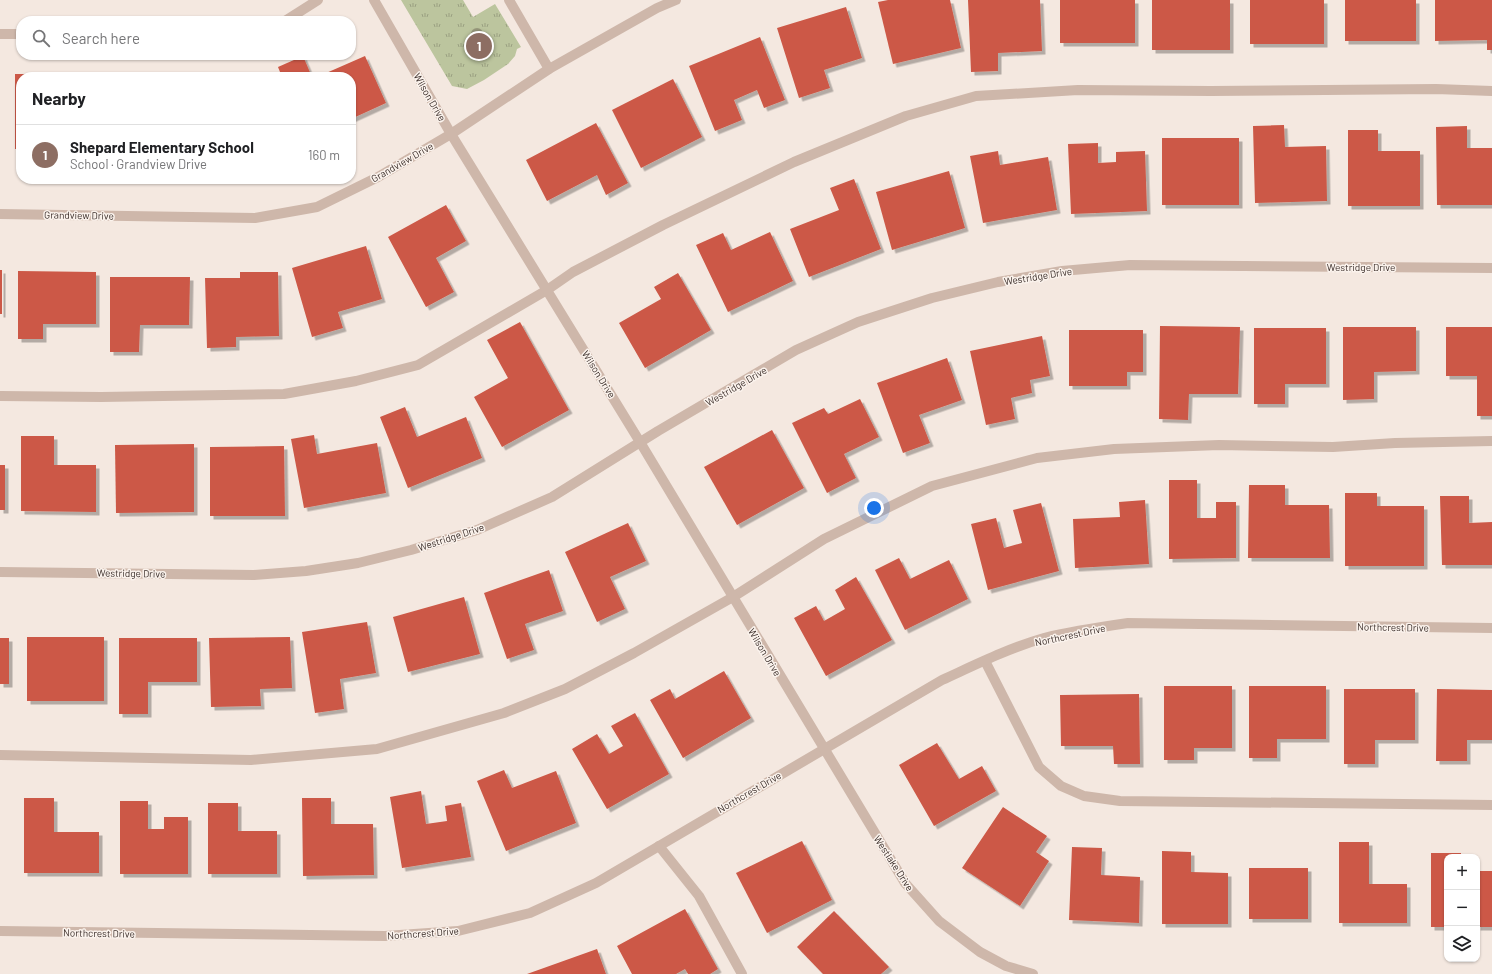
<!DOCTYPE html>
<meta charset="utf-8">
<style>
:root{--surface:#fff;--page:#f2f2f2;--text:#202124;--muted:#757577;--line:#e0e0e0;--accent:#db2777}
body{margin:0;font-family:Barlow,sans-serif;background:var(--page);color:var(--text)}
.controls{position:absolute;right:12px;bottom:12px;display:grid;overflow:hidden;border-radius:8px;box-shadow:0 1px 3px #0004}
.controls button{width:36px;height:36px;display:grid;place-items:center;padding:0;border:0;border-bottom:1px solid var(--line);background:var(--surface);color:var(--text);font:20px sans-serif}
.you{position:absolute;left:874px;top:508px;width:14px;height:14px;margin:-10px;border:3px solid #fff;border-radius:50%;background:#1a73e8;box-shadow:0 0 0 6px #1a73e833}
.badge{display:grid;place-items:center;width:26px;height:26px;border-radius:50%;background:var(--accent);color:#fff;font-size:13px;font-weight:700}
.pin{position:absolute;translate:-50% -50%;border:2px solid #fff;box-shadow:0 1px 4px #0006}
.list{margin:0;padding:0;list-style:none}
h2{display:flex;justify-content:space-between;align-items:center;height:52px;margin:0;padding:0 16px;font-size:17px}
h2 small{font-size:13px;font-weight:400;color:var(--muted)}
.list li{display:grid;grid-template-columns:26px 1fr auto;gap:12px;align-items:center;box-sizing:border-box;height:60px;padding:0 16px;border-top:1px solid var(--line)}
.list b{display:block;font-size:15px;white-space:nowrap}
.list p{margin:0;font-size:13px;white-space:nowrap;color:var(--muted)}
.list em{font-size:13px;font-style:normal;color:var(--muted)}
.icon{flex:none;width:22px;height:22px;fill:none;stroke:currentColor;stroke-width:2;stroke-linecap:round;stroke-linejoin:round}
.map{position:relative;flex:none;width:1492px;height:974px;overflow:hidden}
.search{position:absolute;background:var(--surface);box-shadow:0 1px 3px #0004;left:16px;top:16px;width:340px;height:44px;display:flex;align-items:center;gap:10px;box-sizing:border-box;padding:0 14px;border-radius:16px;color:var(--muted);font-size:15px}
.panel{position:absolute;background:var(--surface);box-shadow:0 1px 3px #0004;left:16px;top:72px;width:340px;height:112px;border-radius:16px}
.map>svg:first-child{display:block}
</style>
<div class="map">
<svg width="1492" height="974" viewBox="0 0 1492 974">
<defs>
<pattern id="grass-tufts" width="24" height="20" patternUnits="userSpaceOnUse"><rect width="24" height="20" fill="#bcc59e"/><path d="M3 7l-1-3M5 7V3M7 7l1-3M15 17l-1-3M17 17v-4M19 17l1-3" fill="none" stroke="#9aa081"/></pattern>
<filter id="shadow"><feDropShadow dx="3.5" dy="3.5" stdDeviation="0" flood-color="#0004"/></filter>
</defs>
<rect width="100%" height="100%" fill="#f4e8e0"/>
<polygon fill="url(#grass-tufts)" points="401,0 463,0 473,17 495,4 521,47 517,49 515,56 508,64 484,80 467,89 452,86"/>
<g fill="#cc5846" filter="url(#shadow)">
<polygon points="888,0 950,0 961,48 893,64 878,2"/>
<polygon points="968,0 1040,0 1042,51 998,53 998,71 971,72"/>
<rect x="1060" y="0" width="75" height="43"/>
<rect x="1152" y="0" width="78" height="50"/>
<rect x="1250" y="0" width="74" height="44"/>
<rect x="1345" y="0" width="71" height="41"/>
<polygon points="1435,0 1492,0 1492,50 1487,50 1487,40 1435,41"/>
<polygon points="846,7 862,58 824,70 830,88 799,98 777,28"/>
<polygon points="760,37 785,100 764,108 757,90 734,100 742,120 715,131 689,66"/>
<polygon points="303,56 312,77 282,77 278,67"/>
<polygon points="365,56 386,103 351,119 351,77 317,77"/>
<polygon points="15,74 41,74 41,77 21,77 21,149 15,149"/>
<rect x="201" y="76" width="31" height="1"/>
<polygon points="673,79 702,137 641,168 612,110"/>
<polygon points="596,123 628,183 606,195 597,175 547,201 526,160"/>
<polygon points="1284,125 1285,147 1326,146 1327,201 1255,203 1253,126"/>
<polygon points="1467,126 1467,148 1492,148 1492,205 1437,205 1436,127"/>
<polygon points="1348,130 1378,130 1378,151 1420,151 1420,206 1348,206"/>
<rect x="1162" y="138" width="77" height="67"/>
<polygon points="1098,143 1098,163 1116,162 1116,152 1145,151 1147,211 1071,214 1068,144"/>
<polygon points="998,151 1000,165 1048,157 1057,210 983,223 970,156"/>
<polygon points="949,171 965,228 892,250 876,192"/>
<polygon points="854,179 881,249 809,277 790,229 839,210 830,188"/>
<polygon points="446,205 466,241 436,258 454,292 426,307 388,237"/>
<polygon points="770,232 793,281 728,312 696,245 723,233 731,250"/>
<polygon points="366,246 382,299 338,312 343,328 312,337 292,268"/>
<rect x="0" y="270" width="2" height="44"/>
<polygon points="18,271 96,272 96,324 43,324 43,339 18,339"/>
<polygon points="240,272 278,272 279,336 236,337 236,347 207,348 205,278 240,278"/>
<polygon points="678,273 711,330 645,368 619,323 661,299 654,287"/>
<polygon points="110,277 190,277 189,325 140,325 139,352 110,352"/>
<polygon points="520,322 569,410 502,447 474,397 508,378 487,340"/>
<polygon points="1160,326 1240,327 1238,394 1189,394 1188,420 1159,419"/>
<polygon points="1343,327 1416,327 1416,371 1374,372 1374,399 1343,400"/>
<polygon points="1446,327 1492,327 1492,416 1477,416 1477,376 1446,376"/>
<polygon points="1254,328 1326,328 1326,384 1285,384 1285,404 1254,404"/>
<polygon points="1069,330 1143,330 1143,372 1127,372 1127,386 1069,386"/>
<polygon points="1042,336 1050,376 1030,380 1032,393 1011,398 1015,419 986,425 970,351"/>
<polygon points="947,358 962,400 919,415 930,443 903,453 877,383"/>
<polygon points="860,399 879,437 844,454 856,478 827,493 792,423 824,408 828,414"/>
<polygon points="405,407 417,437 466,417 482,458 408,488 380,417"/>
<polygon points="772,430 804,488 737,525 704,467"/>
<polygon points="314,435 317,454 377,443 386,493 304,508 291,439"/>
<polygon points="21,436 54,436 54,465 96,465 96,512 21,511"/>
<polygon points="194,444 194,512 116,513 115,445"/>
<polygon points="284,446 285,516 210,516 210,447"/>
<rect x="0" y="465" width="5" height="45"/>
<polygon points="1169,480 1197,480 1197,518 1216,518 1216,502 1236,502 1236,558 1169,559"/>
<polygon points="1249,485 1285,485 1285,505 1329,505 1330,558 1248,558"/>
<polygon points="1345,493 1377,493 1377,506 1424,506 1424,566 1345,566"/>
<polygon points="1440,496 1469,496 1469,523 1492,522 1492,565 1442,565"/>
<polygon points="1145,500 1149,564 1075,568 1073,519 1120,517 1119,502"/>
<polygon points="1041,503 1059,571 988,590 971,524 996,518 1004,548 1022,543 1013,510"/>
<polygon points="628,523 646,561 610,577 625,609 597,622 565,552"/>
<polygon points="899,558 910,579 949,560 968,599 905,630 875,570"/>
<polygon points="549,570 563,611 525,624 534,650 507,659 484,593"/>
<polygon points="856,577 892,640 826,676 794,618 816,606 824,621 845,609 835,590"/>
<polygon points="464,597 480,654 408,672 393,617"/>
<polygon points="367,622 376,673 340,679 344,709 315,713 302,632"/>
<rect x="27" y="637" width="77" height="64"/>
<polygon points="290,637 292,688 260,689 261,706 211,707 209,638"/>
<rect x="0" y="638" width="9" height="46"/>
<polygon points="119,638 197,638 197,682 148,682 148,714 119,714"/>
<polygon points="724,671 751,718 683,758 650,700 670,689 675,699"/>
<polygon points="1164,686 1232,686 1232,748 1194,748 1194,760 1164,760"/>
<polygon points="1249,686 1326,686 1326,739 1277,739 1277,758 1249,758"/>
<polygon points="1344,689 1415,689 1415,740 1375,740 1375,764 1344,764"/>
<polygon points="1437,689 1492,690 1492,740 1467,740 1467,761 1436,761"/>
<polygon points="1139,694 1140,764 1114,764 1113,746 1061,746 1060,695"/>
<polygon points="635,713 669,774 607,809 572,749 597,734 609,754 623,746 611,726"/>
<polygon points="937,743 959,779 982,766 996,791 934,826 899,765"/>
<polygon points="504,770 512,788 556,771 576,823 506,851 477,781"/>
<polygon points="421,791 426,824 447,821 445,806 461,803 471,857 402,868 390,797"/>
<polygon points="24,798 54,798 54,832 99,832 99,873 24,873"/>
<polygon points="302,798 331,798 331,824 373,824 374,875 303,876"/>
<polygon points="120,801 148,801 148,829 164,829 164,817 188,817 188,874 120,874"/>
<polygon points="208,803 238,803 238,831 277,831 277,874 208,874"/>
<polygon points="1003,807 1047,836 1036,852 1049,861 1020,906 962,868"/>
<polygon points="802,841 832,900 767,933 736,873"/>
<polygon points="1339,842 1369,842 1369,884 1407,884 1407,923 1339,923"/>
<polygon points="1072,847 1102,848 1101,875 1140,877 1139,923 1069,920"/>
<polygon points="1162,851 1191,852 1191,872 1228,873 1228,924 1162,924"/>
<polygon points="1431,853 1461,853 1461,857 1447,857 1447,927 1431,927"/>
<rect x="1249" y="868" width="59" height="51"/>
<rect x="1477" y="871" width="15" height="56"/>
<polygon points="685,909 718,969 710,974 688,974 685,969 676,974 632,974 617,946"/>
<polygon points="834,911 889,967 881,974 823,974 797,947"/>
<polygon points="597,949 606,974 527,974"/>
</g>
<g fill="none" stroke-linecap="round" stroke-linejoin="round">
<g stroke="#ceb7aa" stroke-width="10">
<polyline points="509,0 549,69"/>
<polyline points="285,21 318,0"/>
<polyline points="0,34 21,34"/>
<polyline points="0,396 101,397 284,394 356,381 418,365 547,290 573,272 663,225 794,162 906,116 976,96 1078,90 1211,91 1436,89 1492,91"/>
<polyline points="985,661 1039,767 1061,786 1084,796 1120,801 1492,805"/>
<polyline points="0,755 251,760 377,749 504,713 565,689 634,653 733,597 824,539 932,486 1037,458 1114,449 1219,445 1333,447 1395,443 1492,441"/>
<polyline points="659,846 699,896 742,974"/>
</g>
<g stroke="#ceb7aa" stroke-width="10">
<polyline points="0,214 255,218 317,207 378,177 451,134 549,69 657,8 676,0"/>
<polyline points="0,572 254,575 306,571 358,563 411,550 477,530 552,497 658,431 796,350 858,322 932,298 998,282 1062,271 1130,265 1492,268"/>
<path d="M0,931L385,936L458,931L530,913L596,883L942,680C975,665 1009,648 1044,638C1072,631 1100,627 1128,623L1492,628"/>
</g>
<polyline stroke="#ceb7aa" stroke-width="10" points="374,0 451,134 640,442 905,883 939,921 980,952 1006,966 1033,974"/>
</g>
<circle fill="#999a7d" cx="477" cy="34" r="6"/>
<g text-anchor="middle" stroke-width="3" stroke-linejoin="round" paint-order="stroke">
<g font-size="10" fill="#3b2e2a" stroke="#fbf3ed">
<text transform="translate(430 97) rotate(60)" y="4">Wilson Drive</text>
<text transform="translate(402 162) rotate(-30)" y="4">Grandview Drive</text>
<text transform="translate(79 215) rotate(1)" y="4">Grandview Drive</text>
<text x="1361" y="271">Westridge Drive</text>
<text transform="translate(1038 276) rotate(-9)" y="4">Westridge Drive</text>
<text transform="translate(599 374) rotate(58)" y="4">Wilson Drive</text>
<text transform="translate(736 386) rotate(-30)" y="4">Westridge Drive</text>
<text transform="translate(451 537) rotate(-18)" y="4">Westridge Drive</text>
<text transform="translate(131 573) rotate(1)" y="4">Westridge Drive</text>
<text transform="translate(1393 627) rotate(1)" y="4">Northcrest Drive</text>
<text transform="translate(1070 635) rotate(-12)" y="4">Northcrest Drive</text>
<text transform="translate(765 652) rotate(59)" y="4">Wilson Drive</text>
<text transform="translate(749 792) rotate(-30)" y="4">Northcrest Drive</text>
<text transform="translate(894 863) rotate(57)" y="4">Westlake Drive</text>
<text transform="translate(99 933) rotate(1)" y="4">Northcrest Drive</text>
<text transform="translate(423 933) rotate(-4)" y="4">Northcrest Drive</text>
</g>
</g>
</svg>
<div class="controls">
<button>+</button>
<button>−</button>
<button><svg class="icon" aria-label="layers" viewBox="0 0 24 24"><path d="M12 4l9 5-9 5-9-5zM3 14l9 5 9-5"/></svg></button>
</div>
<div class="you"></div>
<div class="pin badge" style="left:479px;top:46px;background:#8d6e63">1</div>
<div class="search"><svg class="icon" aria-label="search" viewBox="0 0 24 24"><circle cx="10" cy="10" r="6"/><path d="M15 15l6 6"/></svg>Search here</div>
<section class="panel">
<h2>Nearby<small></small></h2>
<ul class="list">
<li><span class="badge" style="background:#8d6e63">1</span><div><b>Shepard Elementary School</b><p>School · Grandview Drive</p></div><em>160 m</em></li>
</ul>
</section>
</div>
